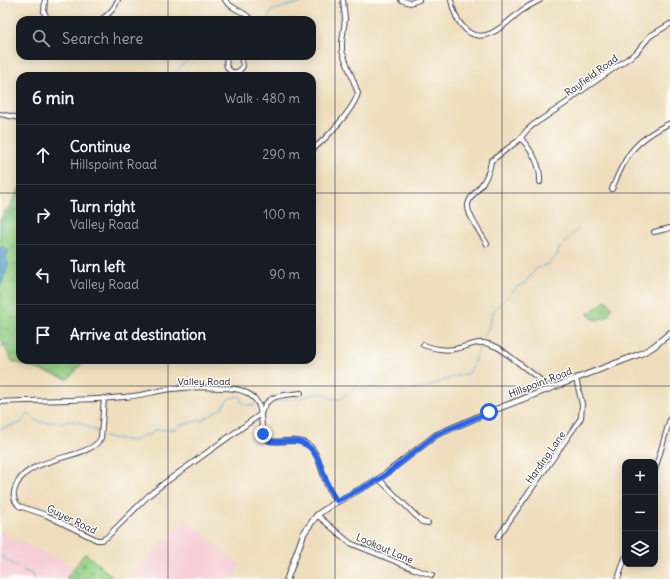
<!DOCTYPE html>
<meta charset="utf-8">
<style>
:root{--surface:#171b24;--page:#242831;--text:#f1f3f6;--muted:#9ea1a6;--line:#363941}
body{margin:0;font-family:Delius,sans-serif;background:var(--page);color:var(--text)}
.controls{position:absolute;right:12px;bottom:12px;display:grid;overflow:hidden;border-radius:8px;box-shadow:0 2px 10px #0003}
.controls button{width:36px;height:36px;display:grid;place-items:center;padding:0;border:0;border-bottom:1px solid var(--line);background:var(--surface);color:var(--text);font:20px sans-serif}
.stop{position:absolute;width:12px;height:12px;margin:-9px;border:3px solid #2563eb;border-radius:50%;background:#fff}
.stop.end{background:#2563eb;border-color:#fff;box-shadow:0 1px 4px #0008}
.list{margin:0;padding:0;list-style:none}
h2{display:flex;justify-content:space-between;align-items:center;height:52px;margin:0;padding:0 16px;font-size:17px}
h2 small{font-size:13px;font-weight:400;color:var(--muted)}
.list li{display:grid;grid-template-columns:26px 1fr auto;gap:12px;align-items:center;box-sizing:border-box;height:60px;padding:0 16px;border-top:1px solid var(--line)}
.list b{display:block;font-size:15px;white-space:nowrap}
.list p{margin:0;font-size:13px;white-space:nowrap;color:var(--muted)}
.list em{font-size:13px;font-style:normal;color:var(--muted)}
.icon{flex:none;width:22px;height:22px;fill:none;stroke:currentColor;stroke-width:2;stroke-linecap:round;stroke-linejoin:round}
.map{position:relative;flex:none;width:670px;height:579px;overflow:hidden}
.search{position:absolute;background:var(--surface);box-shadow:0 2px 10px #0003;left:16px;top:16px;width:300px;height:44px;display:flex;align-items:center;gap:10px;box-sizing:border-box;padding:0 14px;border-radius:12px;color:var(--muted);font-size:15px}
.panel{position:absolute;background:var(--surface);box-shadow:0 2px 10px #0003;left:16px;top:72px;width:300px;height:292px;border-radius:12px}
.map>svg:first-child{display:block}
</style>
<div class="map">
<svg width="670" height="579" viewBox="0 0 670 579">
<defs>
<pattern id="cemetery-stones" width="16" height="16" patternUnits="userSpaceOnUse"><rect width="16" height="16" fill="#93cf83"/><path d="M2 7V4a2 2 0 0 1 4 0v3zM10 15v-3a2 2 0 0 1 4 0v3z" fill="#7eb172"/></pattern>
<pattern id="park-crowns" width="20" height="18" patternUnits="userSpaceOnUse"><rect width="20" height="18" fill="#93cf83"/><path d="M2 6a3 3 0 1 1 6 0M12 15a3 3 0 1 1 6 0" fill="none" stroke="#7eb172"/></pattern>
</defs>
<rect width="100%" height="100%" fill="#fdfcf7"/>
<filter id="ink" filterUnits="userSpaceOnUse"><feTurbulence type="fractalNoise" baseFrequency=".025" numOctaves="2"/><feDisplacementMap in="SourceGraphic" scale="8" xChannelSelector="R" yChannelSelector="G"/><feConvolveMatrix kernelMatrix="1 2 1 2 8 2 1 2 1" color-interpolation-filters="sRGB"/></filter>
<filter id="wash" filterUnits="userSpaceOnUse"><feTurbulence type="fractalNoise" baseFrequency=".012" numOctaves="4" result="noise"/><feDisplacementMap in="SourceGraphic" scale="16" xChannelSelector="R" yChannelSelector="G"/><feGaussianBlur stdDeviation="0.9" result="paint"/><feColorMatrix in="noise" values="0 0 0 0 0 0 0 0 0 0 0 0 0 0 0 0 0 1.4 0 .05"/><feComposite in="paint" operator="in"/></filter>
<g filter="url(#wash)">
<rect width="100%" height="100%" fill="#eedebd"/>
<g fill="#f6cfd7">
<polygon points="187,520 241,566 231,579 128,579 155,550"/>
<polygon points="0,532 75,567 66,579 0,579"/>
</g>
<polygon fill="url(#cemetery-stones)" stroke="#5a785f" points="85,553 115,579 66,579"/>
<g fill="url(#park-crowns)" stroke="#5a785f">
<polygon points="20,187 20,360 85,360 68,379 12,361 0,337 0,219 12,203"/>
<polygon points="606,300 612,307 608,316 598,320 591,318 588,314 589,312 591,313 596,307 597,308"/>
</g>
<polygon fill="#57a8d1" stroke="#3c6586" points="1,246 9,250 6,257 8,265 1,285 0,285 0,247"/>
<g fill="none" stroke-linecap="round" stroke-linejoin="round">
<g stroke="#57a8d1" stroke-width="1">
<polyline points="267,20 269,17 271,11 291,5 297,4 308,0"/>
<polyline points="171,76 192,56"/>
<polyline points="0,230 12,211 20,203"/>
<polyline points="483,338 489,327 493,311 517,287 525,283 536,269 548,264 557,255 560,247 578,229"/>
<polyline points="0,347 8,344 20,328"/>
<polyline points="271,403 323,393 329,396 332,399 341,399 355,386 367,389 371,387 386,391 421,389 462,374 469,374 481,344"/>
<polyline points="0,429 21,423 28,414 30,414 36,420 40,422 63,423 67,421 73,421 81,423 98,432"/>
<polyline points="104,437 134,441 145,435 150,435 154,430 176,429 180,425 203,420 223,407 228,399 239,396 242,398 241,402 247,405 255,405"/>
<polyline points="0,556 24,571 31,573 34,579"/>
</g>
</g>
</g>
<g filter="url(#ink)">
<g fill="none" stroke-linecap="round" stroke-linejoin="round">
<g stroke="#413e4e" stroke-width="6">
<g id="minor">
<polyline points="45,0 44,12 48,20"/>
<path d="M225,0C233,11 246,11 251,20"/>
<polyline points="401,0 410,3 419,0"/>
<path d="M451,0C453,11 457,22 466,30C485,47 507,22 521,11C527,7 534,3 540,0"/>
<path d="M100,20C109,15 114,9 118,0"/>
<path d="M228,56C221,70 237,79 243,66L241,56"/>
<polyline points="0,114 20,118"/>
<path d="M521,138C532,152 541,164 540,182"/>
<path d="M312,150C325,140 354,109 358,93L342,51V42L345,19L343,0"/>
<path d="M612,189C626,154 635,140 670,123"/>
<polyline points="654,232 670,228"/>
<path d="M487,244C482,235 467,215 468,205C468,198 478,190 482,184C487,177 490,170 491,161L519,140L527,130L533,125L566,103L581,91L636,53L650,36L670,24"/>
<path d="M423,345C433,348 443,351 454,349C475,346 476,337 499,348L551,388"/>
<path d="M104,398L101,438C89,462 22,453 14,492C13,498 15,502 19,506L46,515L97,540H102L107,537L148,496L163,484L261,414C266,393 284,396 301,393"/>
<path d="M0,402C41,400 83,401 124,397C140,396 156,391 172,389C188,387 205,387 221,388C229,388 239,388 247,393C270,405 255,431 268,440C277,446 297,434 311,447C323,460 322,486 337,501"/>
<polyline points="655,470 670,419"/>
<polyline points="379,479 422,522 428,523"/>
<polyline points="317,515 350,543 414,569 432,575"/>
<polyline points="498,537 581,418 582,404 576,379"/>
<polyline points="618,579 625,558"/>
</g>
</g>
<g stroke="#413e4e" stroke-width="7">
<polyline id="tertiary" points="287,579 304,533 317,515 331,505 379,479 436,435 489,412 640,354 653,347 670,333"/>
</g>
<use href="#minor" stroke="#fff" stroke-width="4"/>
<use href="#tertiary" stroke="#fff" stroke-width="5"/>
</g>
</g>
<g fill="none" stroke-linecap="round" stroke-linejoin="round" filter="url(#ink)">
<path stroke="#2563eb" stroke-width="5" d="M263,434L265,437L269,441C280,443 290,439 300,442C324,449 321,484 337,501L380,479L436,435L489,412"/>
</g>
<path fill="none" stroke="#22223b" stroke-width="1" stroke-opacity="0.55" d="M168,0V20M335,0V579M502,0V579M168,56V76M0,193H20M312,193H670M168,360V579M0,386H670"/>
<g text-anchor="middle" stroke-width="3" stroke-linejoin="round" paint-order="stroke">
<g font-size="10" fill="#22223b" stroke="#fdfcf7">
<text transform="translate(591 75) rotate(-36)" y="4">Rayfield Road</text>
<text x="204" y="385">Valley Road</text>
<text transform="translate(540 382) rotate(-21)" y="4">Hillspoint Road</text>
<text transform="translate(545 457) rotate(-55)" y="4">Harding Lane</text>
<text transform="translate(72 519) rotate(26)" y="4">Guyer Road</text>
<text transform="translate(385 548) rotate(23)" y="4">Lookout Lane</text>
</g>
</g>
</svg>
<div class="controls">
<button>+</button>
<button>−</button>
<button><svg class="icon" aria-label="layers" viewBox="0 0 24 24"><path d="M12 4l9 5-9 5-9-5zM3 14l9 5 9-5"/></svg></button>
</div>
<div class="stop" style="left:489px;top:412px"></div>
<div class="stop end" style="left:263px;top:434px"></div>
<div class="search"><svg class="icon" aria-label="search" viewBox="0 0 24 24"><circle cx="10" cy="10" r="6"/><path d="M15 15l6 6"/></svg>Search here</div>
<section class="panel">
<h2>6 min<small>Walk · 480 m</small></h2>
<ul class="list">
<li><svg class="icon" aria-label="ahead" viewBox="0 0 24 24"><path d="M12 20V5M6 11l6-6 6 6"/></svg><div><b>Continue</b><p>Hillspoint Road</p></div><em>290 m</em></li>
<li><svg class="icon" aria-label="right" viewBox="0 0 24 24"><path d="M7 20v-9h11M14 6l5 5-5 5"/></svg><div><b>Turn right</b><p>Valley Road</p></div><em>100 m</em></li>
<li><svg class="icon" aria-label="left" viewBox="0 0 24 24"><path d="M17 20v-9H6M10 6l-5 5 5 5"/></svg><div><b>Turn left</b><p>Valley Road</p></div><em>90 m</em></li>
<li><svg class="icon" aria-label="arrive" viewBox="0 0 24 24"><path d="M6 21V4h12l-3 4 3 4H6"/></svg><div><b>Arrive at destination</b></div></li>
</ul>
</section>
</div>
